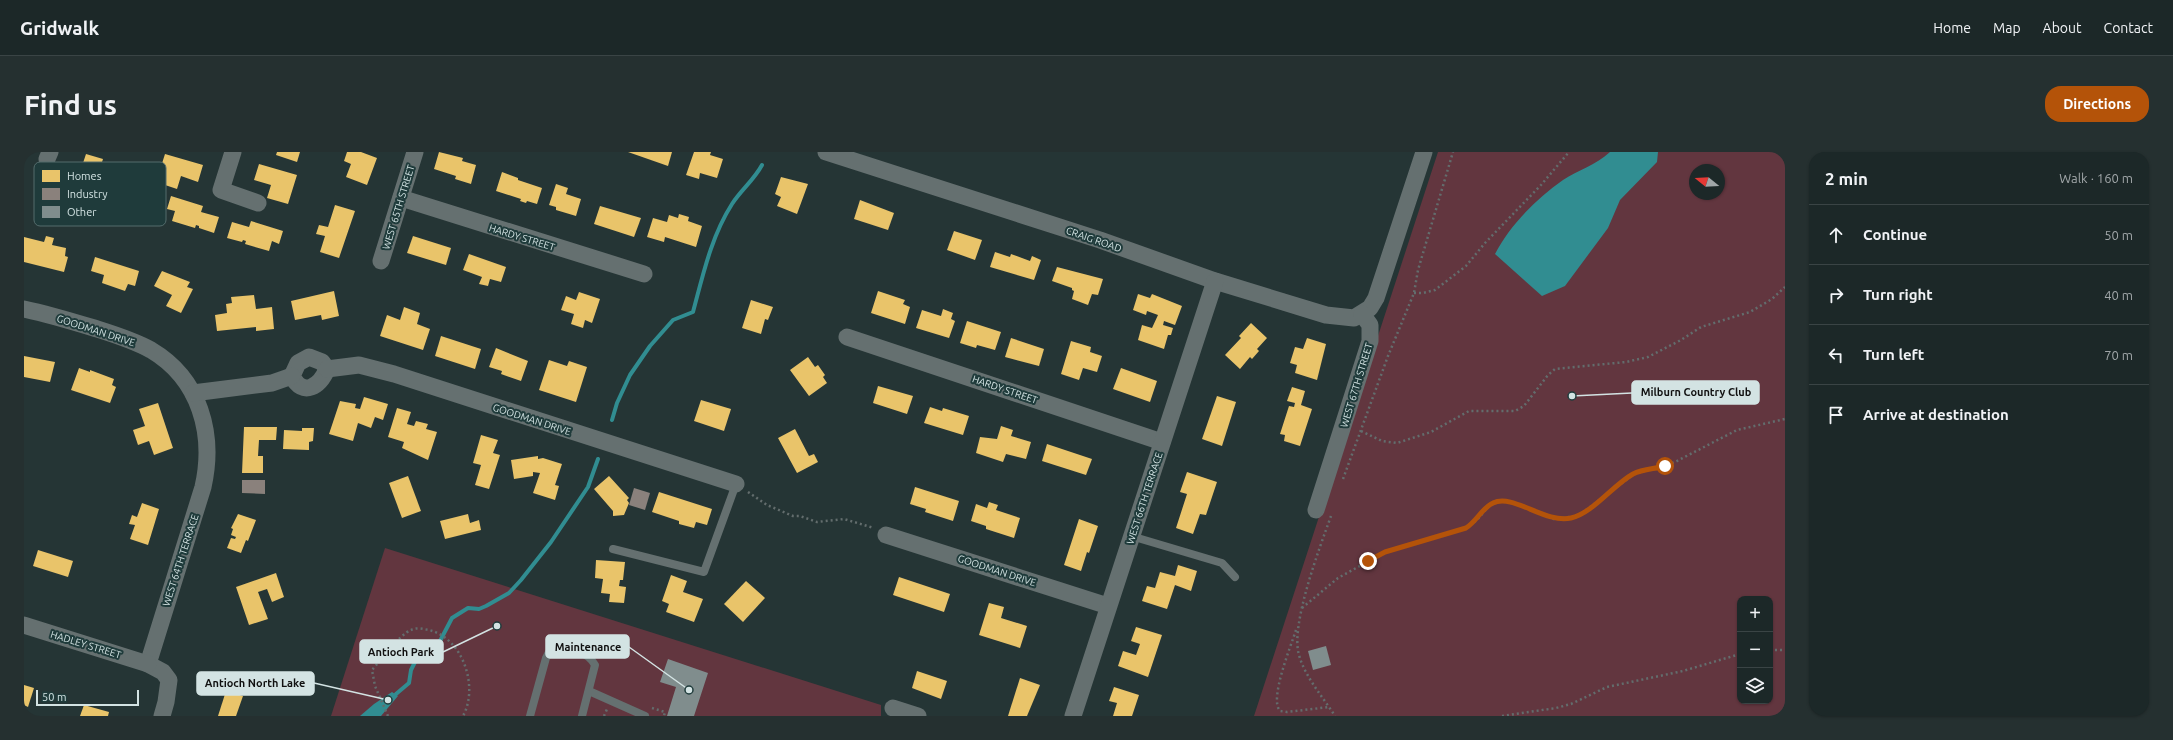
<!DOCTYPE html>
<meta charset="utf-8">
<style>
:root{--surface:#1c2828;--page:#253030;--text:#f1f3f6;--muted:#a0a6a8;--line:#3a4445;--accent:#b45309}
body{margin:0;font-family:Ubuntu,sans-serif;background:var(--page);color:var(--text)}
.controls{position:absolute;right:12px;bottom:12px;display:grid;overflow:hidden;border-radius:8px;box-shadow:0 1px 3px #0004}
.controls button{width:36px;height:36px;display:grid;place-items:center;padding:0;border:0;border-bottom:1px solid var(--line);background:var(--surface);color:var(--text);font:20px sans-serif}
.compass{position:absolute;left:1665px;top:12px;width:36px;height:36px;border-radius:50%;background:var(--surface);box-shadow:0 1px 3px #0004;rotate:288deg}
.scale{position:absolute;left:12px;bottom:10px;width:103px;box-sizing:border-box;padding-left:4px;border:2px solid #d3e3e3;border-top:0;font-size:11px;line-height:14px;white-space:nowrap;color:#d3e3e3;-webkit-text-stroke:3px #1f3b3b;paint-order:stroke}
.stop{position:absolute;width:12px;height:12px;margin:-9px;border:3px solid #b45309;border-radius:50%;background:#fff}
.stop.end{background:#b45309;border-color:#fff;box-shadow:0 1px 4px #0008}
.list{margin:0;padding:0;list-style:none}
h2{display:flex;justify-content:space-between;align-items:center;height:52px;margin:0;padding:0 16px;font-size:17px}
h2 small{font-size:13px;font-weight:400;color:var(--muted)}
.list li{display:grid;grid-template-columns:26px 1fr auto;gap:12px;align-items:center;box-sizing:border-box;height:60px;padding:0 16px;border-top:1px solid var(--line)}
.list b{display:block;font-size:15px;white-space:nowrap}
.list em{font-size:13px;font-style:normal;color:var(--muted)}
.icon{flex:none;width:22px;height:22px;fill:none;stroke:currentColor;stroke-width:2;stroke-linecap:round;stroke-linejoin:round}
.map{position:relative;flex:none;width:1761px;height:564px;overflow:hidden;border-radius:16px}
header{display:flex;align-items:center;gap:24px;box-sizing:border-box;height:56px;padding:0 20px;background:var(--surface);border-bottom:1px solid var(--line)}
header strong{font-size:19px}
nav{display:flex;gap:22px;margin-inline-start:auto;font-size:14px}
.intro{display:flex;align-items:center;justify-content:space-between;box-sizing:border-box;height:96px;padding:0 24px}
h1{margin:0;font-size:28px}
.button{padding:10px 18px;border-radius:16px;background:var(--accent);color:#fff;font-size:14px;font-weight:700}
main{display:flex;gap:24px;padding:0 24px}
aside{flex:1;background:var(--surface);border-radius:16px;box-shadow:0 1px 3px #0004}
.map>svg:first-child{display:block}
</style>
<header>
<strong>Gridwalk</strong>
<nav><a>Home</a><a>Map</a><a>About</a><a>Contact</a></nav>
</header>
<div class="intro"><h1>Find us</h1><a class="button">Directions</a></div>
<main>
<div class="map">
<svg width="1761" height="564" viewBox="0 0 1761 564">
<rect width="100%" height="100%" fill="#253535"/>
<g fill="#62363f" fill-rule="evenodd">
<path d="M1414,0H1761V564H1230ZM1671,18H1695V42H1671ZM1716,447H1746V549H1716Z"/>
<polygon points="361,396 857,553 857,564 307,564"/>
</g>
<g fill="#318d91">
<path d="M1586,0H1634L1633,10L1596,48L1584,76L1541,134L1518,144L1471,102C1486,73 1512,47 1539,28C1554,18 1572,13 1586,0Z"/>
<polygon points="368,540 374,544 357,564 336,564 350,552"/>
</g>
<g fill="#e9c46a">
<polygon points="253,0 276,0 273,10 252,3"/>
<polygon points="323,0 337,0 353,6 343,33 322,25 327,12 320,9"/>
<polygon points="415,0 439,6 438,9 452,13 447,32 431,27 432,24 410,17"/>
<polygon points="604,0 648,0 644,14"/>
<polygon points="670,0 687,0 686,3 699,7 693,26 676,21 675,27 662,23"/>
<polygon points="62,2 79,7 68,41 51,35"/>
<polygon points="141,2 179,13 174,30 157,24 153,37 132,30"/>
<polygon points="235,12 273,23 264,52 243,46 247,33 230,28"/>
<polygon points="478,20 494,26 494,28 518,36 513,52 503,49 502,51 496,49 497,47 472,39"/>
<polygon points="757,25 784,32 773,62 753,54 757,45 751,42"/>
<polygon points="532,32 544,36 542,42 557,47 552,64 532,58 532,55 525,53"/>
<polygon points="147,44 179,54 177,60 195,65 190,81 175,76 175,74 172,73 171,76 148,69 151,59 143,57"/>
<polygon points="836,48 870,61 864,78 830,67"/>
<polygon points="311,53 331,59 315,106 296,100 301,84 292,82 295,73 304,75"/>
<polygon points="576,54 617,66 610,85 570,72"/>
<polygon points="655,62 665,65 664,69 678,74 672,95 641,85 640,90 623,85 629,66 643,70 645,63 654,66"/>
<polygon points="227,69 259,79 255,92 248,89 245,99 221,92 222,89 219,88 218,90 203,86 208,70 225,75"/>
<polygon points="930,79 958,88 951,108 923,98"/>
<polygon points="22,84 30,86 28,93 42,96 41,104 44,105 40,120 0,110 0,85 20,90"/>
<polygon points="389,84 427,96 422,113 383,101"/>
<polygon points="971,100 986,105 987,102 1006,109 1008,104 1017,108 1010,128 966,115"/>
<polygon points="445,102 482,115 477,130 466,127 464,134 455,132 458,125 439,118"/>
<polygon points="71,105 115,119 111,134 104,132 101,139 78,131 80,123 67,119"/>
<polygon points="1033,115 1079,127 1074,143 1068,142 1064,153 1048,147 1050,139 1048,138 1048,136 1028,129"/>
<polygon points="138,119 166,130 163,135 169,137 157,161 142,154 148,143 130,134"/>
<polygon points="310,139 315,164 298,168 297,163 271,168 267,149"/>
<polygon points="854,139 881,148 879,152 886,155 881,172 847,161"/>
<polygon points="555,140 576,147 568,171 561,168 559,176 547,172 550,162 537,158 542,144 552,148"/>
<polygon points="1114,142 1126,146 1128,142 1158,154 1151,173 1140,169 1139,173 1149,176 1147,183 1144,183 1140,197 1114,188 1118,173 1128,176 1134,163 1123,159 1122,163 1109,158"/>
<polygon points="230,143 232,157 248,155 250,177 232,179 232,175 193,179 191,163 203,161 202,152 208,151 207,145"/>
<polygon points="727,148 749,155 744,168 741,167 737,182 718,176"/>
<polygon points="380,155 396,161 393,172 406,177 399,198 356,184 363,163 376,168"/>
<polygon points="919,157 929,161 927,167 931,169 925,186 892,176 898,158 917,164"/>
<polygon points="943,169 977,180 971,198 953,193 952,196 936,191"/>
<polygon points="1227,171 1243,186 1233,197 1235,199 1228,207 1226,205 1216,217 1201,203 1217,186 1215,184"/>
<polygon points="417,184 457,197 451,217 411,204"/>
<polygon points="987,186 1020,197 1015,214 981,205"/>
<polygon points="1283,186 1302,192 1293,228 1271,221 1273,213 1266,211 1271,195 1279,197"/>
<polygon points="1047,189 1067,195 1066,200 1078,204 1073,220 1059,216 1055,228 1037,222"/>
<polygon points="472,196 504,209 497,229 477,222 478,219 465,215"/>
<polygon points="0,204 31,210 26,230 0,225"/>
<polygon points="784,205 791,215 794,213 801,223 799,225 803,231 785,244 766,218"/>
<polygon points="525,208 543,214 545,209 563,215 552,250 515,238"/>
<polygon points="55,216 66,220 66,218 90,227 88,233 92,235 86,251 47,238"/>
<polygon points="1097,216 1133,229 1126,250 1089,237"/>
<polygon points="854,234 889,244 883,262 849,251"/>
<polygon points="1268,235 1281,239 1277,253 1288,257 1276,294 1260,289 1261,283 1256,282 1265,254 1270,255 1271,251 1263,249"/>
<polygon points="1193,244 1212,250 1198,294 1178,287"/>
<polygon points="340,245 364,252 359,268 351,265 347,276 334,271 329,289 305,282 316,249 332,252 331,256 336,257"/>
<polygon points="677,248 707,257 700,279 670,269"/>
<polygon points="134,251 149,296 130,303 125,289 114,293 109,278 121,274 115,257"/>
<polygon points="906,255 918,259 919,256 945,264 939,283 900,271"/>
<polygon points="373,256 387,260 383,272 390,274 392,269 404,272 402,277 413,280 404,308 378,296 380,290 364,285"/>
<polygon points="977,274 989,278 987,284 1007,290 1002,307 982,302 979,310 952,301 956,285 973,287"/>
<polygon points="220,275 253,275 252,288 235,288 234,304 239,304 239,321 218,321"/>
<polygon points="278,276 290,276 289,289 285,290 285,298 259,297 260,278 278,279"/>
<polygon points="771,277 785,304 790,302 794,310 773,321 754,286"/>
<polygon points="457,283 474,288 469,301 476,303 465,337 451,333 457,313 449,311"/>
<polygon points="1023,292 1068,307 1062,323 1018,309"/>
<polygon points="514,304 514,307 519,306 538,312 531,333 535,334 531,348 509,341 516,321 509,320 509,324 490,327 487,308"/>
<polygon points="1163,320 1193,330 1182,363 1176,362 1169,382 1152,376 1163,342 1156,340"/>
<polygon points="384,324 397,359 378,366 365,331"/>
<polygon points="585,324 605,346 603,348 605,351 600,363 589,364 589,359 570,337"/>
<polygon points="891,335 935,349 929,369 901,360 902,357 886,352"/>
<polygon points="635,340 688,357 683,373 672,370 670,376 655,372 655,369 628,360"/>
<polygon points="965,350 974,353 972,358 996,366 990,386 962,377 962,374 947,369 952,352 963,356"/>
<polygon points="118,351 135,357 124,393 106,387 111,373 105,372 108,363 113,365"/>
<polygon points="214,362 232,368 224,389 222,388 217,401 203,396 207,386 211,387 212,385 207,383 209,377 207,376"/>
<polygon points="444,362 446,371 455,368 457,378 421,387 416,369"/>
<polygon points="1055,367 1074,374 1065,401 1063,400 1057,419 1040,413"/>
<polygon points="14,398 49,409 44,425 9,414"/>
<polygon points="572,408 601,410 599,428 596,428 595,434 602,435 600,451 585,450 586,442 577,441 579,427 571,426"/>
<polygon points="1154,413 1173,419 1167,439 1151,433 1143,457 1118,449 1123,434 1131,436 1136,420 1151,424"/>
<polygon points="252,421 260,445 248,450 243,437 234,440 244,467 225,473 212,435"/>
<polygon points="647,423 663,429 659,440 679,447 670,470 642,460 645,452 638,449"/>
<polygon points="875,425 926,442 920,460 869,443"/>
<polygon points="722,429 741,446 719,470 700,452"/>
<polygon points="965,451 980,455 977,466 1003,474 996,496 955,483"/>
<polygon points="1112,475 1138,483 1124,525 1094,514 1099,499 1112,503 1116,492 1107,489"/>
<polygon points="893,519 923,529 917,547 888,536"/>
<polygon points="996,526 1016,533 1003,564 984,564"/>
<polygon points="0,533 10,536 4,555 0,553"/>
<polygon points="1090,535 1115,543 1108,564 1089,564 1093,551 1085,549"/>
<polygon points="202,539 219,544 212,564 194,564"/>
<polygon points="60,553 85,560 84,564 56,564"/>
</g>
<g fill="#8a817c">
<polygon points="218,328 241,328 241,342 218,341"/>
<polygon points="610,336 626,341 621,358 605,353"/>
</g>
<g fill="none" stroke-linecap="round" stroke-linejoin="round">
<g stroke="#318d91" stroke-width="4">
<path d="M588,268L593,251L606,223L626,194L649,168L669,160C679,123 687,85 708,52C717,38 730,28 738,13"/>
<polyline points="372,542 385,531 387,518 392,508 401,503 416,489 428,466 444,456 455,457 462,454 485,441 497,428 527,390 564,335 574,307"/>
</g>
</g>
<g fill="#808d8d">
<polygon points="1302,494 1307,513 1289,518 1284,499"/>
<polygon points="644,507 684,521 670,564 643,564 652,535 636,530"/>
</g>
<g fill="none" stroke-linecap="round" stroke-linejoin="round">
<g stroke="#636d6d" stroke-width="2.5" stroke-dasharray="2 3" stroke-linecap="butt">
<polyline points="1390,141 1399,141 1411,138 1442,114 1461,91 1517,33 1545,0"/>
<polyline points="1337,279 1358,289 1373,291 1407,280 1445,259 1491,259 1500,254 1524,223 1531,217 1602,210 1624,205 1657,188 1677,175 1726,160 1748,147 1761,135"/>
<polyline points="1319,327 1364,204 1390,141 1394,118 1429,0"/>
<polyline points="724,340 743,353 769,364 776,364 793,370 820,367 850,376"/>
<path d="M1307,364C1296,395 1266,473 1275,503C1281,525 1299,545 1311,564"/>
<polyline points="1278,456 1314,426 1361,400 1442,376 1453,368 1465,354 1475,349 1486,350 1530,367 1554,364 1610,322 1651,310 1713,278 1761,267"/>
<path d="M1272,478C1267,494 1245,547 1256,559L1263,560L1305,555"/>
<polyline points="1746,498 1761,498"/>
<polyline points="628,556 641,560 640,564"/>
<path d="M364,564L351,534L348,518C356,509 376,482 387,478C392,475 399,477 405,478C439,486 455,535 439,564"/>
<polyline points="580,564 583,557"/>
<polyline points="1478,564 1532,556 1547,552 1583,535 1659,519 1716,502"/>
</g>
<g stroke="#657070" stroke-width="8">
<polyline points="1107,384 1198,411 1211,425"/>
<polyline points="589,397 680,420 712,332"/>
<polyline points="565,539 621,564"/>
<path d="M506,564L522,506C524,502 526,497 530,496C544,493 565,501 571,513L558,564"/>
</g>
<g stroke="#657070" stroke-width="17">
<polyline points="209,0 197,38 234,51"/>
<polyline points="802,0 1076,88 1191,129 1302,163 1330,166 1346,156 1352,146 1400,0"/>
<polyline points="23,7 26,0"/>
<polyline points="377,46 620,122"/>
<polyline points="357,109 391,0"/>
<path d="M0,157C24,162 47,169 70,176C89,182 109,188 127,198C176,227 191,282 179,335L124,512L139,520L145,528L142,550L138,564"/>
<polyline points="823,185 1138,290"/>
<path d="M285,205L298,210L303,217C296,234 279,246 268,224L274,211Z"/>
<polyline points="303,217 335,213 370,222 712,332"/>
<polyline points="169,241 248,231 268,224"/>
<polyline points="1292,358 1346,189 1346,173 1338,162"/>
<polyline points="862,383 1084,454"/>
<polyline points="0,473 124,512"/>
<polyline points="869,556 894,564"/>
<polyline points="1049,564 1191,129"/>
</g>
</g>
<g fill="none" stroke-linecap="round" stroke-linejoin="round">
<path stroke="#b45309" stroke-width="5" d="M1344,409L1361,400L1442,376C1453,369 1458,356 1469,351C1489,341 1521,372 1547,366C1569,361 1589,333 1609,322C1619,317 1631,317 1641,314"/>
</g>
<g text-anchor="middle" stroke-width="4" stroke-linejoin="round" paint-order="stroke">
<g font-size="10" fill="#d3e3e3" stroke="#1f3b3b">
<text transform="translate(374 55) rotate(-73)" y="4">WEST 65TH STREET</text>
<text transform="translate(498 85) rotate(17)" y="4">HARDY STREET</text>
<text transform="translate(1070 87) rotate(19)" y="4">CRAIG ROAD</text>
<text transform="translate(72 178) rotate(18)" y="4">GOODMAN DRIVE</text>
<text transform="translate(1332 233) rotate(-73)" y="4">WEST 67TH STREET</text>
<text transform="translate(981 237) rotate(19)" y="4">HARDY STREET</text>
<text transform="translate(508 267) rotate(18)" y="4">GOODMAN DRIVE</text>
<text transform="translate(1120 346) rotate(-72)" y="4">WEST 66TH TERRACE</text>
<text transform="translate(156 408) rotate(-72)" y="4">WEST 64TH TERRACE</text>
<text transform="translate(973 418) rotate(18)" y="4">GOODMAN DRIVE</text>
<text transform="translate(62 492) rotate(17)" y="4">HADLEY STREET</text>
</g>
</g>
<rect x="10" y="10" width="132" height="64" rx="6" fill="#1f3b3b" stroke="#556d6d" stroke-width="1"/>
<rect x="18" y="18" width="18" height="12" fill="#e9c46a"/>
<rect x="18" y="36" width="18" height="12" fill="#8a817c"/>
<rect x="18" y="54" width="18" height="12" fill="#808d8d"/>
<g font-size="11" fill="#d3e3e3">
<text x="43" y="28">Homes</text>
<text x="43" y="46">Industry</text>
<text x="43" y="64">Other</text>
</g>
<path fill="none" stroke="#d3e3e3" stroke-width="1.5" d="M1548 244L1608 241M665 538L605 495M473 474L419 500M364 548L290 531"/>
<g fill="#d3e3e3" stroke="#1f3b3b" stroke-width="1.5">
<circle cx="1548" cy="244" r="4"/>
<circle cx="665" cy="538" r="4"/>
<circle cx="473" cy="474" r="4"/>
<circle cx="364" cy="548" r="4"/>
</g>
<g fill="#d3e3e3" stroke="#d3e3e3" stroke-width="1.5">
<rect x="1608" y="229" width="127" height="23" rx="4"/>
<rect x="522" y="483" width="83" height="23" rx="4"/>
<rect x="336" y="488" width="83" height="23" rx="4"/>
<rect x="173" y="520" width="117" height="23" rx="4"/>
</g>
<g font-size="11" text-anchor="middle" font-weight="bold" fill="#111">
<text x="1672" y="244">Milburn Country Club</text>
<text x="564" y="499">Maintenance</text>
<text x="377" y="504">Antioch Park</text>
<text x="231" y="535">Antioch North Lake</text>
</g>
</svg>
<div class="controls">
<button>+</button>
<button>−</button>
<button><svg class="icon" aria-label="layers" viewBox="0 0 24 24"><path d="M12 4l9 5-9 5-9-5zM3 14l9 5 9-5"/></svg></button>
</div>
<svg class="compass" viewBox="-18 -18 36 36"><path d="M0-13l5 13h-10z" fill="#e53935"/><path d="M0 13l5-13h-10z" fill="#a0a6a8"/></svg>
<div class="scale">50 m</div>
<div class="stop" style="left:1641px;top:314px"></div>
<div class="stop end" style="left:1344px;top:409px"></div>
</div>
<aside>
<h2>2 min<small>Walk · 160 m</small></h2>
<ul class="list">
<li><svg class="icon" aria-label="ahead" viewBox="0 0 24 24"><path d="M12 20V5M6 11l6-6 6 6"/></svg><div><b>Continue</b></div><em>50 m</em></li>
<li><svg class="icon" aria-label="right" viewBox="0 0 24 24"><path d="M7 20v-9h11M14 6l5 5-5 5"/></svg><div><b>Turn right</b></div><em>40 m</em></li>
<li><svg class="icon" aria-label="left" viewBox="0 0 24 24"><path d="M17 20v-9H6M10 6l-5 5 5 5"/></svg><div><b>Turn left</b></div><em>70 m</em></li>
<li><svg class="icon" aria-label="arrive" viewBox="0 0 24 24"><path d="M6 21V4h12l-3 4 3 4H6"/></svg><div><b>Arrive at destination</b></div></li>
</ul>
</aside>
</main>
